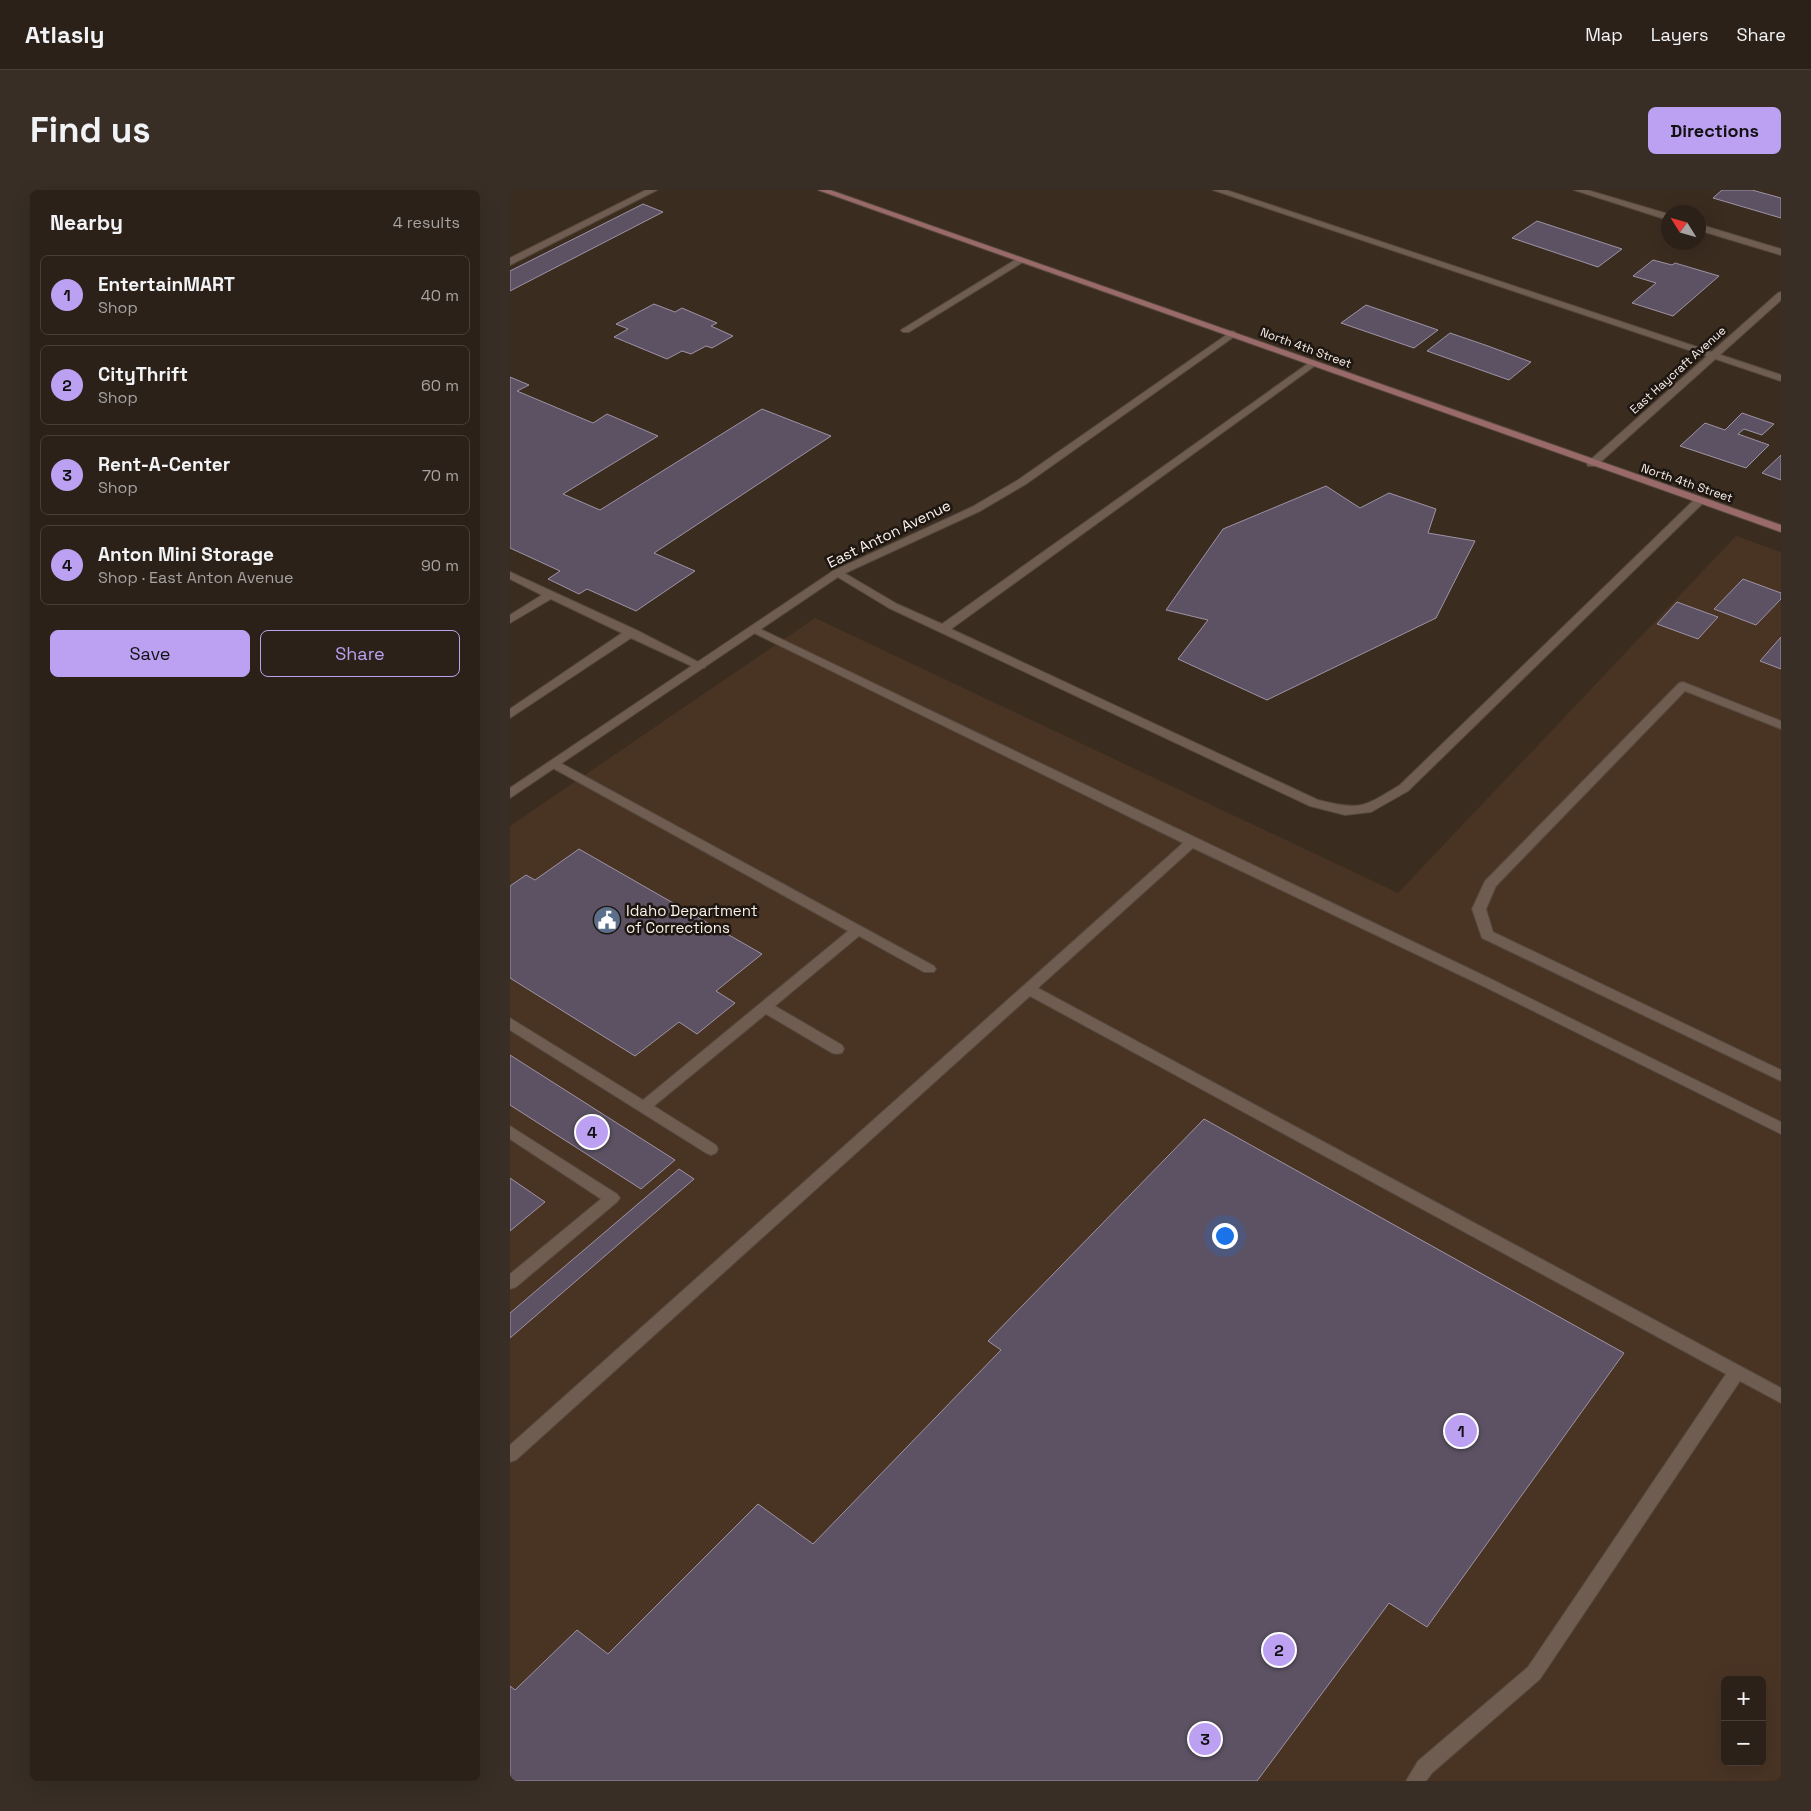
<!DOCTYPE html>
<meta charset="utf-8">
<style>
:root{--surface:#2c2118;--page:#382e25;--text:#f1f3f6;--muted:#a6a3a2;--line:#483e37;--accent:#bca0f2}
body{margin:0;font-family:"Space Grotesk",sans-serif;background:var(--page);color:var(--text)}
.controls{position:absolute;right:15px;bottom:15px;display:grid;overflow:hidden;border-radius:8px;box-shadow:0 5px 20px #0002}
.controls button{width:45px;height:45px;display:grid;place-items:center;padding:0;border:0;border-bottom:1px solid var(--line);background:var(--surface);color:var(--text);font:25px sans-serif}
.compass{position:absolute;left:1151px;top:15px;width:45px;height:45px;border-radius:50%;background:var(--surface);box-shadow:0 5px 20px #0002;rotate:307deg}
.you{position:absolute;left:714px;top:1045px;width:18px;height:18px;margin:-12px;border:4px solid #fff;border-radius:50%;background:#1a73e8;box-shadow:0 0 0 8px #1a73e833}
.badge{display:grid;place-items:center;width:32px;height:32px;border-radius:50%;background:var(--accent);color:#111;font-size:16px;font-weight:700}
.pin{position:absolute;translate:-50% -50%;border:2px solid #fff;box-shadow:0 1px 5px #0006}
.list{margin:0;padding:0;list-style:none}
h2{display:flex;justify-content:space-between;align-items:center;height:65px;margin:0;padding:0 20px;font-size:21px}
h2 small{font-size:16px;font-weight:400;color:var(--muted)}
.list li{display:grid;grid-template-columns:32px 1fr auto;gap:15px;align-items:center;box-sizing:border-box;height:80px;margin:0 10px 10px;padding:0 10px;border:1px solid var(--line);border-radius:8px}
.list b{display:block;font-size:19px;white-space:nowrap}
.list p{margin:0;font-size:16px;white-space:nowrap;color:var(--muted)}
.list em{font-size:16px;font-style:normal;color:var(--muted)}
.actions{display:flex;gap:10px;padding:15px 20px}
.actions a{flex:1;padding:11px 0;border:1px solid var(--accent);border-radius:8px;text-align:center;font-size:18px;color:var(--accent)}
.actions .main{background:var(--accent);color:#111}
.map{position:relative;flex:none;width:1271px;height:1591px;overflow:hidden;border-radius:8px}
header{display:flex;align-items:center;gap:30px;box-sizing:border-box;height:70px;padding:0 25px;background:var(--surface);border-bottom:1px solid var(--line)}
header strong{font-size:24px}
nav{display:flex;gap:28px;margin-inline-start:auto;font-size:18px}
.intro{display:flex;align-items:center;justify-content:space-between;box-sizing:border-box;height:120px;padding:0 30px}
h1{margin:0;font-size:35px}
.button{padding:12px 22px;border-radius:8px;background:var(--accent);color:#111;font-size:18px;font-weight:700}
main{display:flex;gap:30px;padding:0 30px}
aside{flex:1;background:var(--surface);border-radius:8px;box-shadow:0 5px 20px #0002}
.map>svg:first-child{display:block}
</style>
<header>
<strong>Atlasly</strong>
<nav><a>Map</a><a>Layers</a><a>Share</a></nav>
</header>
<div class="intro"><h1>Find us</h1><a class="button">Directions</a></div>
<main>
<aside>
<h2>Nearby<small>4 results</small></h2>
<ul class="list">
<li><span class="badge">1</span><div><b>EntertainMART</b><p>Shop</p></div><em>40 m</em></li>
<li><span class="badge">2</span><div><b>CityThrift</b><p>Shop</p></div><em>60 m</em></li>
<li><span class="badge">3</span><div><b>Rent-A-Center</b><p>Shop</p></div><em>70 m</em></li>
<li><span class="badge">4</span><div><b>Anton Mini Storage</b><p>Shop · East Anton Avenue</p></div><em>90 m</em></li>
</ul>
<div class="actions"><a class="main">Save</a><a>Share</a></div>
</aside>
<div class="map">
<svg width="1271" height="1591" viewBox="0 0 1271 1591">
<rect width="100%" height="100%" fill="#3b2c20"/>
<path fill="#493424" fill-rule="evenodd" d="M1226,346L1271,362V1591H0V636L305,428L888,703ZM1215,1490H1252V1572H1215Z"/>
<g fill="#5c5263" stroke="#9e93a6">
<polygon points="1212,0 1242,0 1271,8 1271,28 1203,8"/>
<polygon points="133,14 153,22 0,101 0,81"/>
<polygon points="1027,31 1112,59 1088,77 1002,48"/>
<polygon points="1143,70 1162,75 1165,73 1209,86 1163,126 1122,113 1146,93 1123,86"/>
<polygon points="144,114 165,122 172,118 207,133 201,136 223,146 202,158 196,156 181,164 172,161 157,169 104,147 118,139 106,134"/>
<polygon points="856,115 928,140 904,158 831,133"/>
<polygon points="940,143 978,156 1021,172 999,190 917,161"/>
<polygon points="0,187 19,195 7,201 83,233 97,224 148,246 53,304 90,320 252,219 321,246 144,363 185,381 126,421 77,399 69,404 38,389 50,381 0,358"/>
<polygon points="1232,223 1264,234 1252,245 1234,239 1228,244 1259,255 1236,278 1170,256 1195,233 1215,240"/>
<polygon points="1271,265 1271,290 1252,283"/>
<polygon points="816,296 850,318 879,303 926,319 918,343 965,351 926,428 757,510 668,469 698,430 656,420 713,339"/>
<polygon points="1233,389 1271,403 1271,409 1246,435 1204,419"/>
<polygon points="1167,412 1208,427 1188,449 1147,434"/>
<polygon points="1271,447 1271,479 1250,471"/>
<polygon points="69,659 252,764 206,801 225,813 187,844 169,832 125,866 0,788 0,696 16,685 25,690"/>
<polygon points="0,865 165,970 131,999 0,915"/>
<polygon points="694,929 1114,1163 917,1437 879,1413 747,1591 0,1591 0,1496 5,1500 67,1440 98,1464 248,1314 303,1354 491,1160 478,1151"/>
<polygon points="169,979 184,989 0,1148 0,1123"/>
<polygon points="0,988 35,1012 0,1041"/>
</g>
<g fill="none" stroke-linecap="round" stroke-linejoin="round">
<g stroke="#56493f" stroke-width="2">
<g id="service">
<polygon points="136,0 147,0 0,75 0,68"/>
<polygon points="703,0 716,0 1271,185 1271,191"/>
<polygon points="510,67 515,70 513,72 399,142 393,142 391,140"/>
<path d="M803,170L808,173L806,175L441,439L808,610C850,621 854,617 890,595L1185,309H1193L1194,311L1193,313L898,601L861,622L835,625L800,616L379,418L321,383L323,381H331L387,414L432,434Z"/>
<polygon points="0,382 126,440 196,476 194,478 186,478 121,448 0,528 0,519 112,443 41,409 0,433 0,425 32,405 0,389"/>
<polygon points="244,436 981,789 1271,932 1271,944 971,795 683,658 528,798 1271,1198 1271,1213 1230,1191 1030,1489 922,1583 916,1591 896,1591 908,1571 1018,1477 1216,1184 520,806 6,1270 0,1272 0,1255 673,653 240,441 238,439"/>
<polygon points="1173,492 1271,531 1271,539 1175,501 986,696 976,719 983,742 1271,880 1271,891 972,748 962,719 975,691 1169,493"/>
<polygon points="45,570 424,776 426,779 424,782 414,782 349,746 265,816 332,855 334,859 332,863 327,864 322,863 256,824 144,916 206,955 208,959 206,963 201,965 196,963 0,840 0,828 133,910 338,741 41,577 39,574 41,571"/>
<polygon points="0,936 107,1004 110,1008 107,1012 6,1097 0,1099 0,1084 91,1009 0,949"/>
</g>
</g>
<g stroke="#56493f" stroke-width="2">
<g id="minor">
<polygon points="1064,0 1077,0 1158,24 1158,30"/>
<polygon points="1188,34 1271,59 1271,65 1188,40"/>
<polygon points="1271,102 1271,110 1086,276 1078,276 1077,274 1078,272 1268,103"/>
<polygon points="722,141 725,142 725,146 516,294 470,321 331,385 0,608 0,598 323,381 462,317 508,290"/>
</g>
</g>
<g stroke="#56493f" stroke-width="2">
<polygon id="secondary" points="308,0 320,0 1271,335 1271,342"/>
</g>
<use href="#service" fill="#6e5d50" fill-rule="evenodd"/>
<use href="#minor" fill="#6e5d50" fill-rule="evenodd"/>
<use href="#secondary" fill="#996a69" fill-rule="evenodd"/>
</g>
<defs>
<g id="civic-disc" transform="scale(1.4375)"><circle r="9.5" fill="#5c6f8a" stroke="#1d1611"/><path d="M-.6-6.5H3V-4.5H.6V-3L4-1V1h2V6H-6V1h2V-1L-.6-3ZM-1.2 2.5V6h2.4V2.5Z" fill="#fff"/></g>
</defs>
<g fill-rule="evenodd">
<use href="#civic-disc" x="97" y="730"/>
</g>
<g text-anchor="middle" stroke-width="5" stroke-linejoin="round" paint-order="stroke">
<g font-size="12" fill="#fcf1ea" stroke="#1d1611">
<text transform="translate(796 158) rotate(20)" y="4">North 4th Street</text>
<text transform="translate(1168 180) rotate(-42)" y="4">East Haycraft Avenue</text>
<text transform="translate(1177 293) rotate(19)" y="4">North 4th Street</text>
</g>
<g font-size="15" fill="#fcf1ea" stroke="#1d1611">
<text transform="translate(379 344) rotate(-26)" y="5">East Anton Avenue</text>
</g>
<g font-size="15" fill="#fcf1ea" stroke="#1d1611" text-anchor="start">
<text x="116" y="726">Idaho Department<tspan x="116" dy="17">of Corrections</tspan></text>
</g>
</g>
</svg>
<div class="controls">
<button>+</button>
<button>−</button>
</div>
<svg class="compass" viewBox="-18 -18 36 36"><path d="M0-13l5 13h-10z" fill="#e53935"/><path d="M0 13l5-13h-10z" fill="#a6a3a2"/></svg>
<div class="you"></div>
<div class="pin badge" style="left:951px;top:1241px">1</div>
<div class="pin badge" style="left:769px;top:1460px">2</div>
<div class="pin badge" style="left:695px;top:1549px">3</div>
<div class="pin badge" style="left:82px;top:942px">4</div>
</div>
</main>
